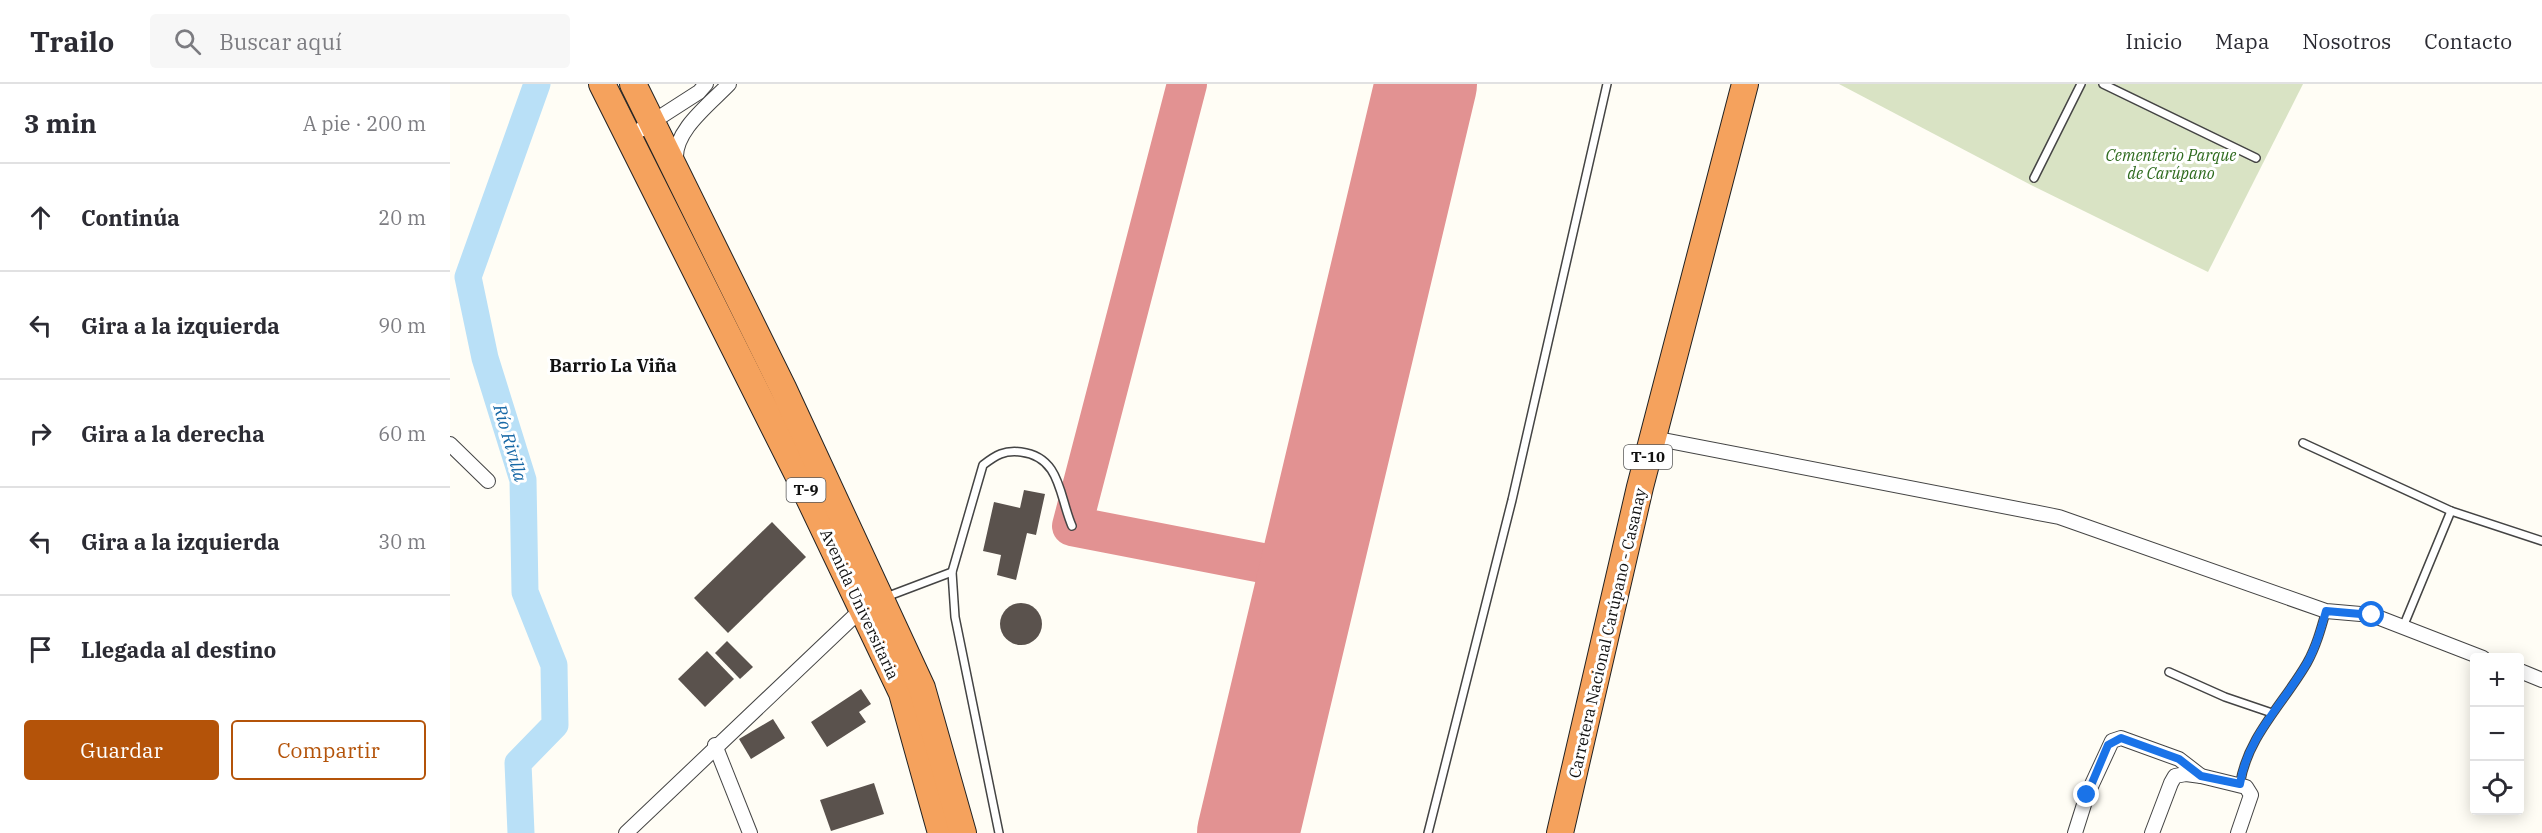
<!DOCTYPE html>
<html lang="es">
<meta charset="utf-8">
<style>
:root{--surface:#fff;--page:#f7f7f7;--text:#2b2b33;--muted:#7c7c81;--line:#e1e1e2;--accent:#b45309}
body{margin:0;font-family:"IBM Plex Serif",serif;background:var(--page);color:var(--text)}
.controls{position:absolute;right:18px;bottom:18px;display:grid;overflow:hidden;border-radius:6px;box-shadow:0 3px 15px #0003}
.controls button{width:54px;height:54px;display:grid;place-items:center;padding:0;border:0;border-bottom:2px solid var(--line);background:var(--surface);color:var(--text);font:30px sans-serif}
.stop{position:absolute;width:18px;height:18px;margin:-14px;border:4px solid #1a73e8;border-radius:50%;background:#fff}
.stop.end{background:#1a73e8;border-color:#fff;box-shadow:0 2px 6px #0008}
.list{margin:0;padding:0;list-style:none}
h2{display:flex;justify-content:space-between;align-items:center;height:78px;margin:0;padding:0 24px;font-size:26px}
h2 small{font-size:20px;font-weight:400;color:var(--muted)}
.list li{display:grid;grid-template-columns:39px 1fr auto;gap:18px;align-items:center;box-sizing:border-box;height:108px;padding:0 24px;border-top:2px solid var(--line)}
.list b{display:block;font-size:22px;white-space:nowrap}
.list em{font-size:20px;font-style:normal;color:var(--muted)}
.actions{display:flex;gap:12px;padding:18px 24px}
.actions a{flex:1;padding:14px 0;border:2px solid var(--accent);border-radius:6px;text-align:center;font-size:21px;color:var(--accent)}
.actions .main{background:var(--accent);color:#fff}
.icon{flex:none;width:33px;height:33px;fill:none;stroke:currentColor;stroke-width:2;stroke-linecap:round;stroke-linejoin:round}
.map{position:relative;flex:none;width:2092px;height:749px;overflow:hidden}
header{display:flex;align-items:center;gap:36px;box-sizing:border-box;height:84px;padding:0 30px;background:var(--surface);border-bottom:2px solid var(--line)}
header strong{font-size:28px}
nav{display:flex;gap:33px;margin-inline-start:auto;font-size:21px}
.search{width:420px;height:54px;background:var(--page);display:flex;align-items:center;gap:15px;box-sizing:border-box;padding:0 21px;border-radius:6px;color:var(--muted);font-size:22px}
main{display:flex}
aside{flex:1;background:var(--surface)}
.map>svg:first-child{display:block}
</style>
<header>
<strong>Trailo</strong>
<div class="search"><svg class="icon" aria-label="search" viewBox="0 0 24 24"><circle cx="10" cy="10" r="6"/><path d="M15 15l6 6"/></svg>Buscar aquí</div>
<nav><a>Inicio</a><a>Mapa</a><a>Nosotros</a><a>Contacto</a></nav>
</header>
<main>
<aside>
<h2>3 min<small>A pie · 200 m</small></h2>
<ul class="list">
<li><svg class="icon" aria-label="ahead" viewBox="0 0 24 24"><path d="M12 20V5M6 11l6-6 6 6"/></svg><div><b>Continúa</b></div><em>20 m</em></li>
<li><svg class="icon" aria-label="left" viewBox="0 0 24 24"><path d="M17 20v-9H6M10 6l-5 5 5 5"/></svg><div><b>Gira a la izquierda</b></div><em>90 m</em></li>
<li><svg class="icon" aria-label="right" viewBox="0 0 24 24"><path d="M7 20v-9h11M14 6l5 5-5 5"/></svg><div><b>Gira a la derecha</b></div><em>60 m</em></li>
<li><svg class="icon" aria-label="left" viewBox="0 0 24 24"><path d="M17 20v-9H6M10 6l-5 5 5 5"/></svg><div><b>Gira a la izquierda</b></div><em>30 m</em></li>
<li><svg class="icon" aria-label="arrive" viewBox="0 0 24 24"><path d="M6 21V4h12l-3 4 3 4H6"/></svg><div><b>Llegada al destino</b></div></li>
</ul>
<div class="actions"><a class="main">Guardar</a><a>Compartir</a></div>
</aside>
<div class="map">
<svg width="2092" height="749" viewBox="0 0 2092 749">
<rect width="100%" height="100%" fill="#fffdf5"/>
<polygon fill="#d9e3c4" points="1389,0 1853,0 1758,188 1581,101"/>
<g fill="none" stroke-linecap="round" stroke-linejoin="round">
<polyline stroke="#b9e0f7" stroke-width="27" points="71,749 68,679 105,641 104,581 75,508 73,396 35,274 18,193 87,0"/>
<polyline stroke="#e29292" stroke-width="40" points="737,0 622,442 859,488"/>
<polyline stroke="#e29292" stroke-width="102" points="798,749 976,0"/>
</g>
<g fill="#5a524d">
<polygon points="574,406 595,410 586,451 577,449 566,496 547,491 551,471 533,467 544,418 570,424"/>
<polygon points="322,438 356,473 278,549 244,514"/>
<circle cx="571" cy="540" r="21"/>
<polygon points="277,557 303,583 290,595 265,569"/>
<polygon points="257,567 284,595 255,623 228,595"/>
<polygon points="411,605 421,620 409,628 416,638 377,663 361,638"/>
<polygon points="323,635 335,654 301,675 289,655"/>
<polygon points="424,699 434,730 381,747 370,716"/>
</g>
<g fill="none" stroke-linecap="round" stroke-linejoin="round">
<g stroke="#444" stroke-width="10">
<g id="lane">
<polyline points="1653,0 1806,74"/>
<polyline points="1584,94 1631,0"/>
<polyline points="1853,359 2001,427 2092,457"/>
<polyline points="502,488 505,533 549,749"/>
<path d="M436,513L502,488L533,381C546,371 554,366 571,368C611,373 609,412 622,442"/>
<polyline points="1953,543 2001,427"/>
<polyline points="1719,588 1775,613 1822,629"/>
<path d="M1790,700C1797,653 1834,619 1857,579C1866,563 1871,545 1876,527"/>
<polyline points="978,749 1062,416 1157,0"/>
</g>
</g>
<g stroke="#444" stroke-width="16">
<g id="street">
<polyline points="179,53 249,8 256,0"/>
<path d="M226,77C223,47 260,20 279,0"/>
<polyline points="1203,354 1609,433 1876,527 1922,531 2033,574"/>
<polyline points="0,360 38,397"/>
<polyline points="2070,587 2092,596"/>
<polyline points="265,661 300,749"/>
<polyline points="176,749 416,521"/>
<polyline points="1625,749 1637,711 1662,657 1671,654 1729,675 1751,692"/>
<polyline points="1702,749 1721,699 1725,692 1736,690 1751,692 1796,703 1801,711 1788,749"/>
</g>
</g>
<g stroke="#222" stroke-width="28">
<g id="highway">
<polyline points="152,0 348,391 452,609 491,749"/>
<polyline points="183,0 333,304 472,604 513,749"/>
<polyline points="1110,749 1190,403 1295,0"/>
</g>
</g>
<use href="#lane" stroke="#fff" stroke-width="7"/>
<use href="#street" stroke="#fff" stroke-width="14"/>
<use href="#highway" stroke="#f5a25d" stroke-width="26"/>
</g>
<g fill="none" stroke-linecap="round" stroke-linejoin="round">
<path stroke="#1a73e8" stroke-width="8" d="M1637,711L1658,661L1671,654L1729,675L1751,692L1790,700C1797,653 1834,619 1857,579C1866,563 1871,545 1876,527L1922,531"/>
</g>
<g text-anchor="middle" stroke-width="6" stroke-linejoin="round" paint-order="stroke">
<g fill="#fff" stroke="#585858" stroke-width="1.5">
<rect x="1174" y="361" width="48" height="24" rx="4.5"/>
<rect x="336.5" y="394" width="39" height="24" rx="4.5"/>
</g>
<g font-size="15" font-weight="bold" fill="#111">
<text x="1198" y="378">T-10</text>
<text x="356" y="411">T-9</text>
</g>
<g font-size="16" font-style="italic" fill="#2f6b1f" stroke="#fff">
<text x="1721" y="77">Cementerio Parque<tspan x="1721" dy="18">de Carúpano</tspan></text>
</g>
<g font-size="16" fill="#111" stroke="#fff">
<text transform="translate(410 520) rotate(65)" y="6">Avenida Universitaria</text>
<text transform="translate(1157 549) rotate(-77)" y="6">Carretera Nacional Carúpano - Casanay</text>
</g>
<g font-size="18" font-weight="bold" fill="#111" stroke="#fff">
<text x="163" y="288">Barrio La Viña</text>
</g>
<g font-size="18" font-style="italic" fill="#1768a6" stroke="#fff">
<text transform="translate(60 359) rotate(74)" y="6">Río Rivilla</text>
</g>
</g>
</svg>
<div class="controls">
<button>+</button>
<button>−</button>
<button><svg class="icon" aria-label="locate" viewBox="0 0 24 24"><circle cx="12" cy="12" r="6"/><path d="M12 2v4M12 18v4M2 12h4M18 12h4"/></svg></button>
</div>
<div class="stop" style="left:1922px;top:531px"></div>
<div class="stop end" style="left:1637px;top:711px"></div>
</div>
</main>
